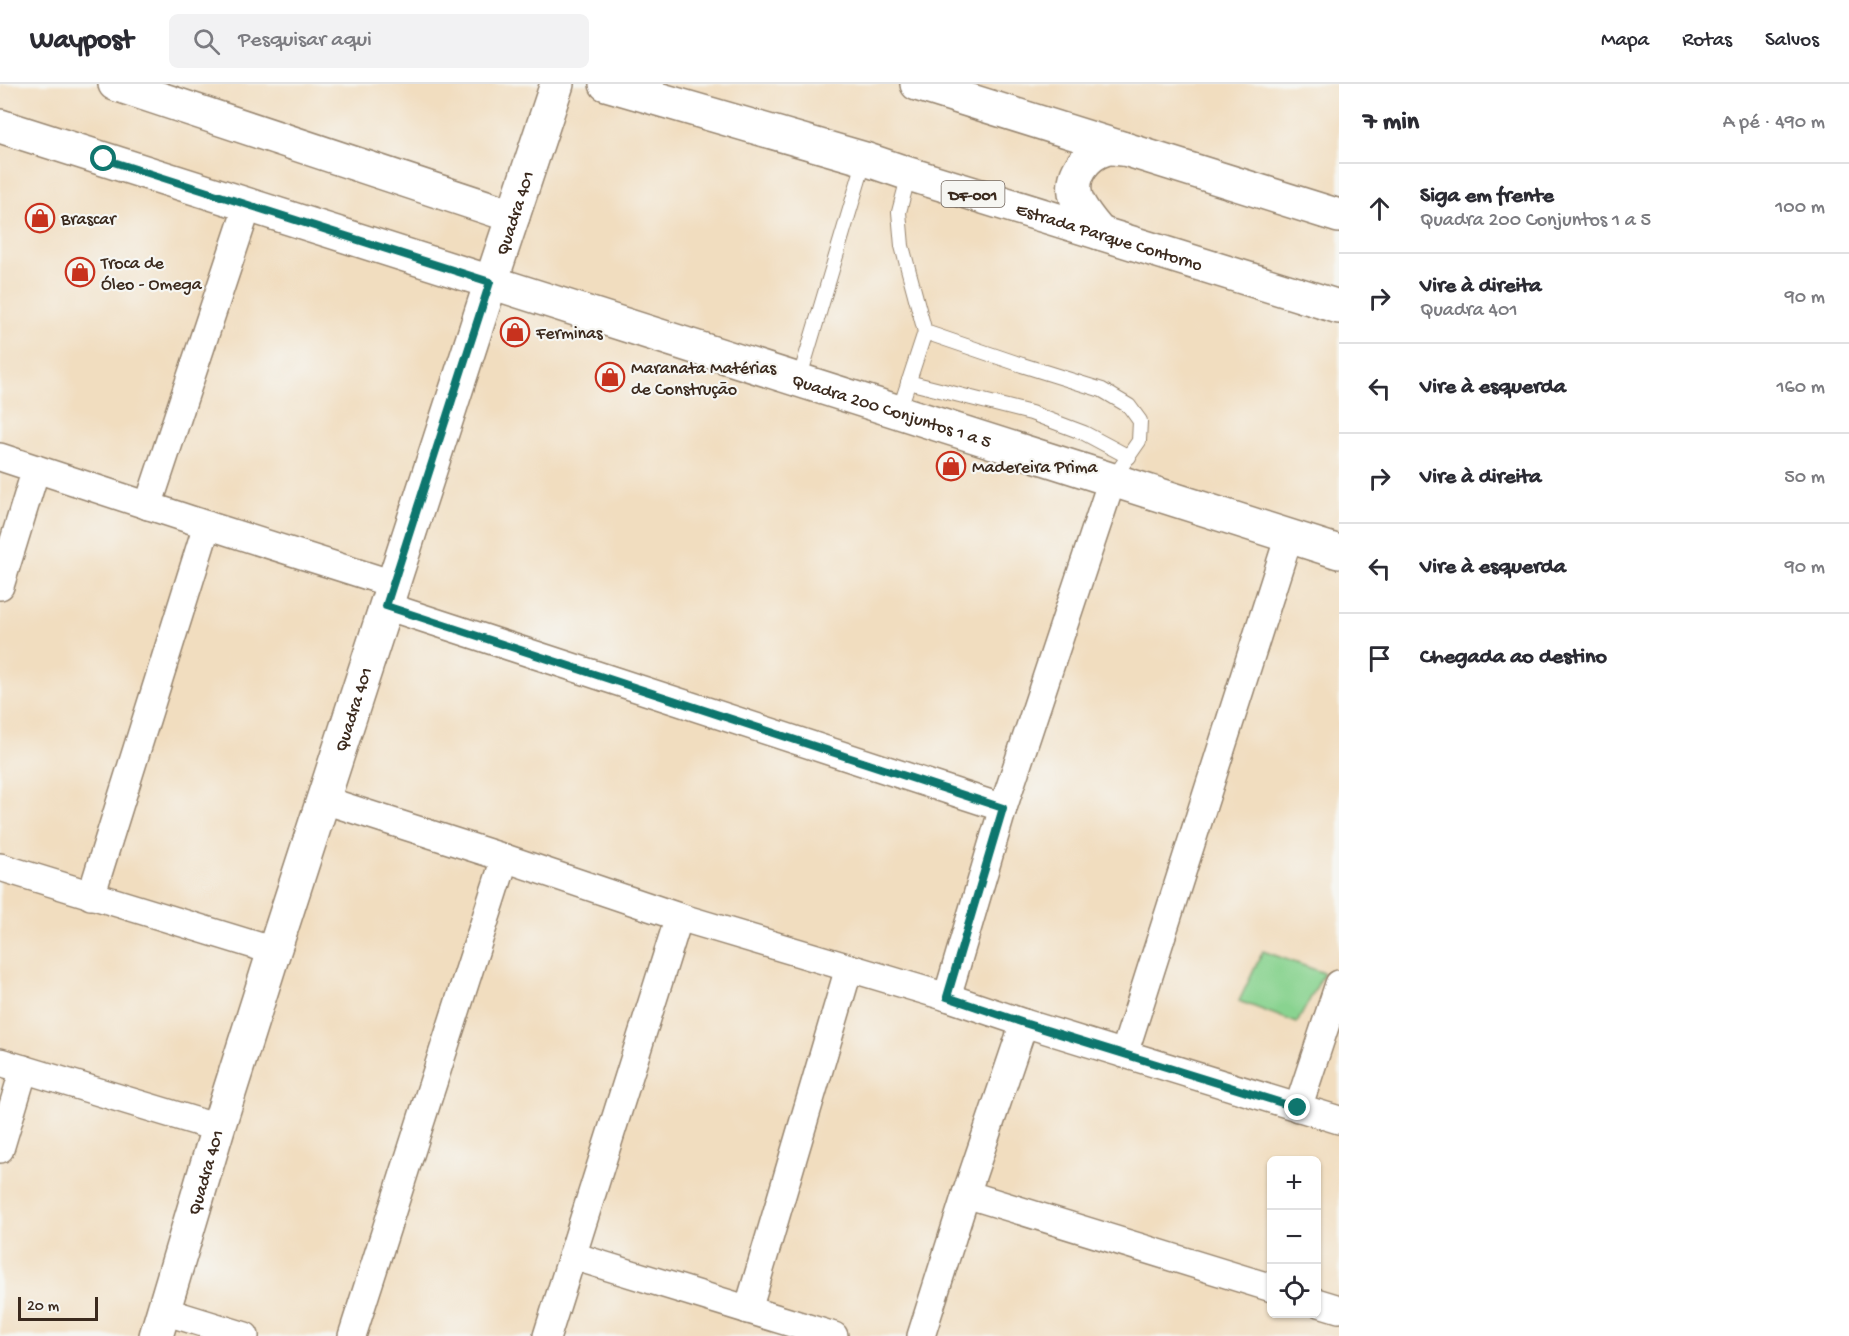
<!DOCTYPE html>
<html lang="pt">
<meta charset="utf-8">
<style>
:root{--surface:#fff;--page:#f2f2f3;--text:#2b2b33;--muted:#7c7c81;--line:#e1e1e2}
body{margin:0;font-family:"Gochi Hand",sans-serif;background:var(--page);color:var(--text)}
.controls{position:absolute;right:18px;bottom:18px;display:grid;overflow:hidden;border-radius:9px;box-shadow:0 2px 4px #0004}
.controls button{width:54px;height:54px;display:grid;place-items:center;padding:0;border:0;border-bottom:2px solid var(--line);background:var(--surface);color:var(--text);font:30px sans-serif}
.scale{position:absolute;left:18px;bottom:15px;width:80px;box-sizing:border-box;padding-left:6px;border:3px solid #3b2a1e;border-top:0;font-size:16px;line-height:21px;white-space:nowrap;color:#3b2a1e;-webkit-text-stroke:4px #f6f6f2;paint-order:stroke}
.stop{position:absolute;width:18px;height:18px;margin:-14px;border:4px solid #0f766e;border-radius:50%;background:#fff}
.stop.end{background:#0f766e;border-color:#fff;box-shadow:0 2px 6px #0008}
.list{margin:0;padding:0;list-style:none}
h2{display:flex;justify-content:space-between;align-items:center;height:78px;margin:0;padding:0 24px;font-size:26px}
h2 small{font-size:20px;font-weight:400;color:var(--muted)}
.list li{display:grid;grid-template-columns:39px 1fr auto;gap:18px;align-items:center;box-sizing:border-box;height:90px;padding:0 24px;border-top:2px solid var(--line)}
.list b{display:block;font-size:22px;white-space:nowrap}
.list p{margin:0;font-size:20px;white-space:nowrap;color:var(--muted)}
.list em{font-size:20px;font-style:normal;color:var(--muted)}
.icon{flex:none;width:33px;height:33px;fill:none;stroke:currentColor;stroke-width:2;stroke-linecap:round;stroke-linejoin:round}
.map{position:relative;flex:none;width:1339px;height:1252px;overflow:hidden}
header{display:flex;align-items:center;gap:36px;box-sizing:border-box;height:84px;padding:0 30px;background:var(--surface);border-bottom:2px solid var(--line)}
header strong{font-size:28px}
nav{display:flex;gap:33px;margin-inline-start:auto;font-size:21px}
.search{width:420px;height:54px;background:var(--page);display:flex;align-items:center;gap:15px;box-sizing:border-box;padding:0 21px;border-radius:9px;color:var(--muted);font-size:22px}
main{display:flex}
aside{flex:1;background:var(--surface)}
.map>svg:first-child{display:block}
</style>
<header>
<strong>Waypost</strong>
<div class="search"><svg class="icon" aria-label="search" viewBox="0 0 24 24"><circle cx="10" cy="10" r="6"/><path d="M15 15l6 6"/></svg>Pesquisar aqui</div>
<nav><a>Mapa</a><a>Rotas</a><a>Salvos</a></nav>
</header>
<main>
<div class="map">
<svg width="1339" height="1252" viewBox="0 0 1339 1252">
<rect width="100%" height="100%" fill="#f6f6f2"/>
<filter id="ink" filterUnits="userSpaceOnUse"><feTurbulence type="fractalNoise" baseFrequency=".0167" numOctaves="2"/><feDisplacementMap in="SourceGraphic" scale="12" xChannelSelector="R" yChannelSelector="G"/><feConvolveMatrix kernelMatrix="1 2 1 2 8 2 1 2 1" color-interpolation-filters="sRGB"/></filter>
<filter id="wash" filterUnits="userSpaceOnUse"><feTurbulence type="fractalNoise" baseFrequency=".008" numOctaves="4" result="noise"/><feDisplacementMap in="SourceGraphic" scale="24" xChannelSelector="R" yChannelSelector="G"/><feGaussianBlur stdDeviation="1.35" result="paint"/><feColorMatrix in="noise" values="0 0 0 0 0 0 0 0 0 0 0 0 0 0 0 0 0 1.4 0 .05"/><feComposite in="paint" operator="in"/></filter>
<g filter="url(#wash)">
<rect width="100%" height="100%" fill="#f1ddbf"/>
<polygon fill="#89d390" stroke="#627e57" stroke-width="1.5" points="1263,867 1324,889 1297,939 1239,917"/>
</g>
<g filter="url(#ink)">
<g fill="none" stroke-linecap="round" stroke-linejoin="round">
<g stroke="#96846e" stroke-width="16">
<g id="lane">
<polyline points="909,90 899,128 902,162 925,248"/>
<polyline points="799,296 865,75"/>
<polyline points="908,298 1031,329 1084,349 1129,373"/>
<polyline points="899,327 925,248 1022,281 1102,306 1129,322 1140,337 1139,357 1112,396"/>
</g>
</g>
<g stroke="#96846e" stroke-width="30">
<g id="street">
<polyline points="0,373 207,441 393,500"/>
<polyline points="148,422 248,121"/>
<polyline points="0,502 36,385"/>
<polyline points="386,522 1003,724"/>
<polyline points="324,716 505,774 679,833 947,913 1024,939 1339,1036"/>
<polyline points="0,783 274,867"/>
<polyline points="91,812 207,441"/>
<polyline points="947,913 1003,724 1112,396"/>
<polyline points="1124,970 1289,452"/>
<polyline points="0,978 218,1044"/>
<polyline points="1298,1024 1339,900"/>
<polyline points="0,1065 24,985"/>
<polyline points="966,1110 1272,1204"/>
<polyline points="573,1172 834,1252"/>
<polyline points="1316,1218 1339,1225"/>
<polyline points="748,1226 849,884"/>
<polyline points="164,1227 245,1252"/>
<polyline points="352,1252 505,774"/>
<polyline points="547,1252 679,833"/>
<polyline points="921,1252 966,1110 1024,939"/>
</g>
</g>
<g stroke="#96846e" stroke-width="36">
<g id="secondary">
<polyline points="115,0 513,132"/>
<path id="s1" d="M0,42L1339,468"/>
<path id="s2" d="M156,1252L218,1044L274,867L491,198L557,0"/>
</g>
</g>
<g stroke="#96846e" stroke-width="36">
<g id="highway">
<path id="s3" d="M606,0L865,75L909,90L1339,223"/>
<polyline points="917,0 1339,132"/>
<path d="M1100,149C1092,139 1080,126 1076,113C1070,92 1085,71 1105,65C1111,63 1118,65 1124,65"/>
</g>
</g>
<use href="#lane" stroke="#fff" stroke-width="14"/>
<use href="#street" stroke="#fff" stroke-width="27"/>
<use href="#secondary" stroke="#fff" stroke-width="33"/>
<use href="#highway" stroke="#fff" stroke-width="33"/>
</g>
</g>
<g fill="none" stroke-linecap="round" stroke-linejoin="round" filter="url(#ink)">
<polyline stroke="#0f766e" stroke-width="8" points="104,75 490,198 386,522 1003,724 947,913 1024,939 1298,1024"/>
</g>
<defs>
<g id="shop-ring" transform="scale(1.5)"><circle r="9.5" fill="#f6f6f2" stroke="#c8321e" stroke-width="1.5"/><path d="M-5-2.5h2.3a2.7 3.5 0 0 1 5.4 0H5L5.5 6h-11ZM-1.5-2.5h3a1.5 2.3 0 0 0-3 0Z" fill="#c8321e"/></g>
</defs>
<g fill-rule="evenodd">
<use href="#shop-ring" x="40" y="134"/>
<use href="#shop-ring" x="80" y="188"/>
<use href="#shop-ring" x="515" y="248"/>
<use href="#shop-ring" x="610" y="293"/>
<use href="#shop-ring" x="951" y="382"/>
</g>
<g text-anchor="middle" stroke-width="4.5" stroke-linejoin="round" paint-order="stroke">
<rect fill="#f6f6f2" stroke="#73675e" stroke-width="1.5" x="941.5" y="97" width="63" height="26" rx="4.5"/>
<g font-size="16" font-weight="bold" fill="#3b2a1e">
<text x="973" y="116">DF-001</text>
</g>
<g font-size="18" fill="#3b2a1e" stroke="#f6f6f2">
<text dy="6" stroke="none"><textPath href="#s2" startOffset="1179">Quadra 401</textPath></text>
<text dy="6" stroke="none"><textPath href="#s3" startOffset="526">Estrada Parque Contorno</textPath></text>
<text dy="6" stroke="none"><textPath href="#s1" startOffset="936">Quadra 200 Conjuntos 1 a 5</textPath></text>
<text dy="6" stroke="none"><textPath href="#s2" startOffset="657">Quadra 401</textPath></text>
<text dy="6" stroke="none"><textPath href="#s2" startOffset="171">Quadra 401</textPath></text>
</g>
<g font-size="18" fill="#3b2a1e" stroke="#f6f6f2" text-anchor="start">
<text x="61" y="140">Brascar</text>
<text x="101" y="184">Troca de<tspan x="101" dy="21">Óleo - Omega</tspan></text>
<text x="536" y="254">Ferminas</text>
<text x="631" y="289">Maranata Matérias<tspan x="631" dy="21">de Construção</tspan></text>
<text x="972" y="388">Madereira Prima</text>
</g>
</g>
</svg>
<div class="controls">
<button>+</button>
<button>−</button>
<button><svg class="icon" aria-label="locate" viewBox="0 0 24 24"><circle cx="12" cy="12" r="6"/><path d="M12 2v4M12 18v4M2 12h4M18 12h4"/></svg></button>
</div>
<div class="scale">20 m</div>
<div class="stop" style="left:104px;top:75px"></div>
<div class="stop end" style="left:1298px;top:1024px"></div>
</div>
<aside>
<h2>7 min<small>A pé · 490 m</small></h2>
<ul class="list">
<li><svg class="icon" aria-label="ahead" viewBox="0 0 24 24"><path d="M12 20V5M6 11l6-6 6 6"/></svg><div><b>Siga em frente</b><p>Quadra 200 Conjuntos 1 a 5</p></div><em>100 m</em></li>
<li><svg class="icon" aria-label="right" viewBox="0 0 24 24"><path d="M7 20v-9h11M14 6l5 5-5 5"/></svg><div><b>Vire à direita</b><p>Quadra 401</p></div><em>90 m</em></li>
<li><svg class="icon" aria-label="left" viewBox="0 0 24 24"><path d="M17 20v-9H6M10 6l-5 5 5 5"/></svg><div><b>Vire à esquerda</b></div><em>160 m</em></li>
<li><svg class="icon" aria-label="right" viewBox="0 0 24 24"><path d="M7 20v-9h11M14 6l5 5-5 5"/></svg><div><b>Vire à direita</b></div><em>50 m</em></li>
<li><svg class="icon" aria-label="left" viewBox="0 0 24 24"><path d="M17 20v-9H6M10 6l-5 5 5 5"/></svg><div><b>Vire à esquerda</b></div><em>90 m</em></li>
<li><svg class="icon" aria-label="arrive" viewBox="0 0 24 24"><path d="M6 21V4h12l-3 4 3 4H6"/></svg><div><b>Chegada ao destino</b></div></li>
</ul>
</aside>
</main>
